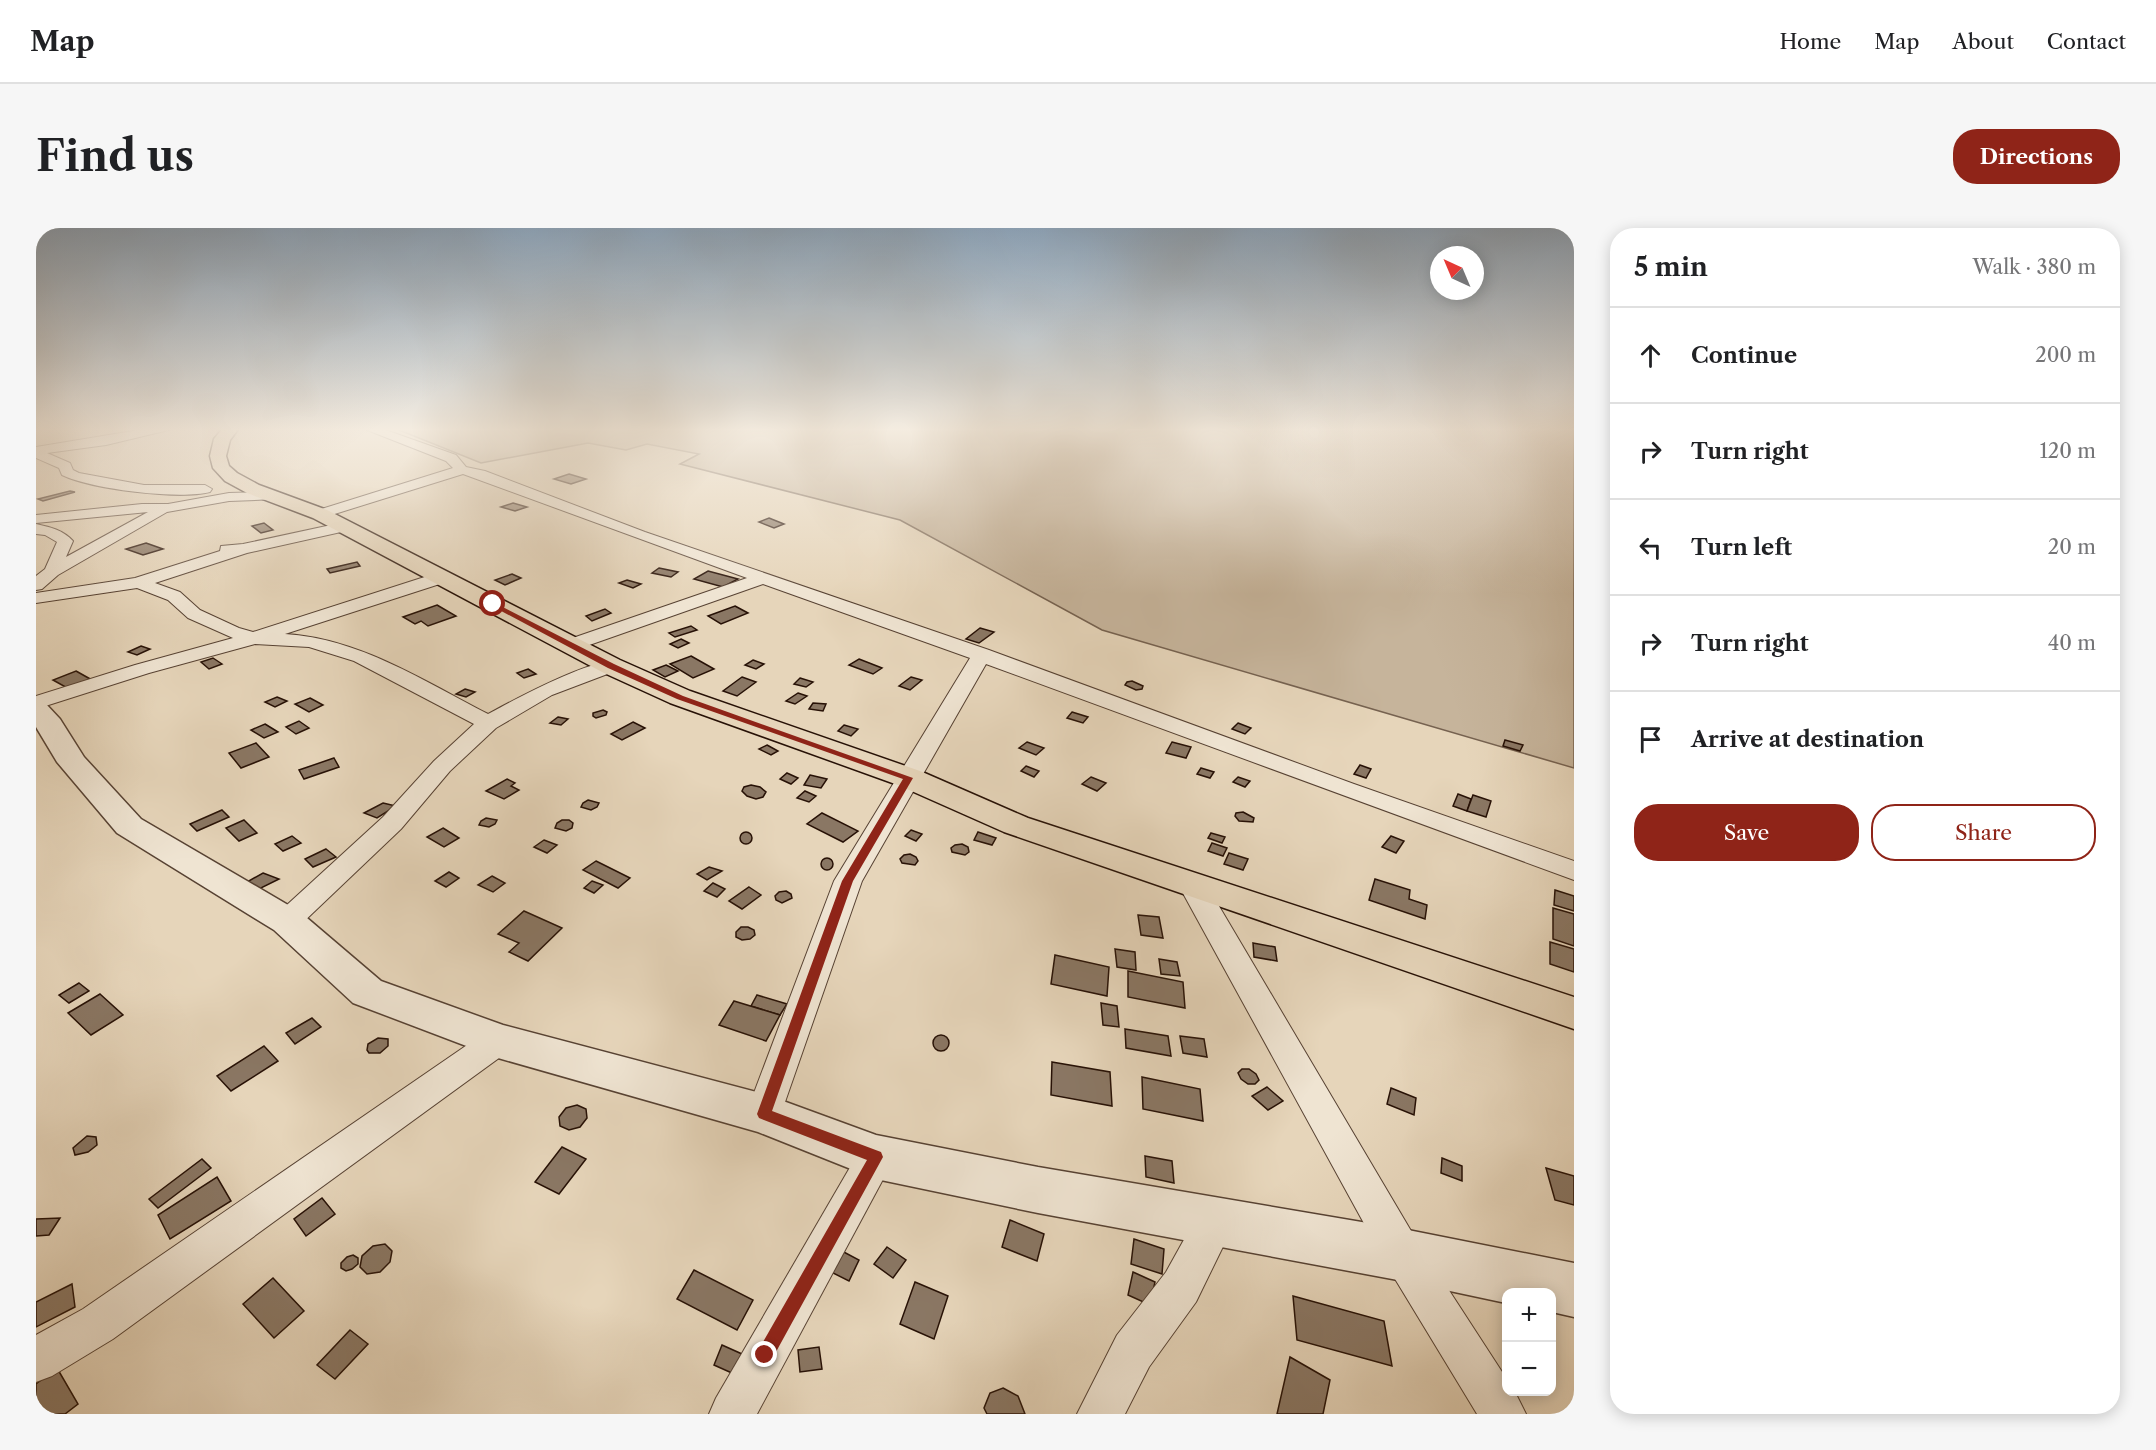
<!DOCTYPE html>
<meta charset="utf-8">
<style>
:root{--surface:#fff;--page:#f6f6f6;--text:#202124;--muted:#757577;--line:#e0e0e0;--accent:#8f2418}
body{margin:0;font-family:"Libre Caslon Text",serif;background:var(--page);color:var(--text)}
.controls{position:absolute;right:18px;bottom:18px;display:grid;overflow:hidden;border-radius:12px;box-shadow:0 3px 15px #0003}
.controls button{width:54px;height:54px;display:grid;place-items:center;padding:0;border:0;border-bottom:2px solid var(--line);background:var(--surface);color:var(--text);font:30px sans-serif}
.compass{position:absolute;left:1394px;top:18px;width:54px;height:54px;border-radius:50%;background:var(--surface);box-shadow:0 3px 15px #0003;rotate:316deg}
.stop{position:absolute;width:18px;height:18px;margin:-14px;border:4px solid #8f2418;border-radius:50%;background:#fff}
.stop.end{background:#8f2418;border-color:#fff;box-shadow:0 2px 6px #0008}
.list{margin:0;padding:0;list-style:none}
h2{display:flex;justify-content:space-between;align-items:center;height:78px;margin:0;padding:0 24px;font-size:26px}
h2 small{font-size:20px;font-weight:400;color:var(--muted)}
.list li{display:grid;grid-template-columns:39px 1fr auto;gap:18px;align-items:center;box-sizing:border-box;height:96px;padding:0 24px;border-top:2px solid var(--line)}
.list b{display:block;font-size:22px;white-space:nowrap}
.list em{font-size:20px;font-style:normal;color:var(--muted)}
.actions{display:flex;gap:12px;padding:18px 24px}
.actions a{flex:1;padding:14px 0;border:2px solid var(--accent);border-radius:24px;text-align:center;font-size:21px;color:var(--accent)}
.actions .main{background:var(--accent);color:#fff}
.icon{flex:none;width:33px;height:33px;fill:none;stroke:currentColor;stroke-width:2;stroke-linecap:round;stroke-linejoin:round}
.map{position:relative;flex:none;width:1538px;height:1186px;overflow:hidden;border-radius:24px}
header{display:flex;align-items:center;gap:36px;box-sizing:border-box;height:84px;padding:0 30px;background:var(--surface);border-bottom:2px solid var(--line)}
header strong{font-size:28px}
nav{display:flex;gap:33px;margin-inline-start:auto;font-size:21px}
.intro{display:flex;align-items:center;justify-content:space-between;box-sizing:border-box;height:144px;padding:0 36px}
h1{margin:0;font-size:42px}
.button{padding:15px 27px;border-radius:24px;background:var(--accent);color:#fff;font-size:21px;font-weight:700}
main{display:flex;gap:36px;padding:0 36px}
aside{flex:1;background:var(--surface);border-radius:24px;box-shadow:0 3px 15px #0003}
.map>svg:first-child{display:block}
</style>
<header>
<strong>Map</strong>
<nav><a>Home</a><a>Map</a><a>About</a><a>Contact</a></nav>
</header>
<div class="intro"><h1>Find us</h1><a class="button">Directions</a></div>
<main>
<div class="map">
<svg width="1538" height="1186" viewBox="0 0 1538 1186">
<rect width="100%" height="100%" fill="#e6d5ba"/>
<filter id="stains"><feTurbulence type="fractalNoise" baseFrequency=".00333" numOctaves="4"/><feColorMatrix values="0 0 0 0 .2 0 0 0 0 .09 0 0 0 0 .02 0 0 0 .5 -.17"/></filter>
<radialGradient id="worn" r=".72"><stop offset=".6" stop-color="#630" stop-opacity="0"/><stop offset="1" stop-color="#630" stop-opacity=".3"/></radialGradient>
<polygon fill="#c6b49b" stroke="#766250" stroke-width="1.5" points="358,200 1538,200 1538,540 1066,402 864,292 644,236 663,226 611,216 590,222 552,215 445,235"/>
<g fill="#8a7764" stroke="#271106" stroke-width="1.5">
<polygon points="533,246 550,251 535,256 518,251"/>
<polygon points="34,263 39,264 7,273 2,271"/>
<polygon points="477,275 491,279 479,283 465,279"/>
<polygon points="733,290 748,296 738,300 723,294"/>
<polygon points="228,295 237,302 225,305 216,298"/>
<polygon points="110,315 127,321 107,327 90,321"/>
<polygon points="321,334 324,338 294,345 291,341"/>
<polygon points="623,340 642,344 635,349 616,345"/>
<polygon points="672,343 702,351 687,359 658,351"/>
<polygon points="476,346 485,350 469,357 459,352"/>
<polygon points="591,352 605,356 597,360 583,355"/>
<polygon points="401,377 420,388 392,398 385,393 379,396 367,389"/>
<polygon points="699,378 712,385 685,396 672,388"/>
<polygon points="569,381 575,385 556,393 550,388"/>
<polygon points="655,398 661,402 639,409 633,405"/>
<polygon points="944,400 958,404 943,415 930,411"/>
<polygon points="645,411 653,415 642,420 634,416"/>
<polygon points="105,418 114,421 101,427 92,424"/>
<polygon points="655,428 678,441 657,450 634,436"/>
<polygon points="177,430 186,436 173,441 165,434"/>
<polygon points="823,431 846,440 837,446 813,437"/>
<polygon points="717,432 728,436 720,441 709,437"/>
<polygon points="630,437 642,443 629,449 617,442"/>
<polygon points="492,441 500,446 488,450 481,445"/>
<polygon points="40,443 56,452 33,461 17,452"/>
<polygon points="706,449 720,454 701,468 687,463"/>
<polygon points="875,449 886,452 874,462 863,458"/>
<polygon points="764,450 777,454 770,459 758,456"/>
<polygon points="1096,453 1107,458 1106,461 1100,462 1089,457 1091,454"/>
<polygon points="429,461 439,464 430,469 420,466"/>
<polygon points="762,465 771,468 759,476 750,473"/>
<polygon points="241,469 251,473 239,479 229,474"/>
<polygon points="274,470 287,477 273,484 259,476"/>
<polygon points="777,475 790,476 787,483 773,481"/>
<polygon points="567,482 571,484 570,487 560,490 557,488 557,485"/>
<polygon points="1036,484 1052,489 1047,495 1031,490"/>
<polygon points="522,489 532,491 525,497 514,495"/>
<polygon points="263,493 273,500 260,506 250,499"/>
<polygon points="597,494 609,500 586,512 575,506"/>
<polygon points="1202,495 1215,500 1209,506 1196,501"/>
<polygon points="229,496 242,504 228,510 215,502"/>
<polygon points="808,497 822,501 815,508 802,503"/>
<polygon points="1469,512 1487,517 1484,523 1467,518"/>
<polygon points="991,514 1008,520 1000,527 983,520"/>
<polygon points="1136,514 1155,519 1150,530 1130,525"/>
<polygon points="220,515 233,529 205,540 193,525"/>
<polygon points="731,517 742,523 735,527 723,521"/>
<polygon points="298,530 303,539 268,551 263,542"/>
<polygon points="1324,537 1335,541 1330,550 1318,546"/>
<polygon points="990,538 1003,543 998,549 985,543"/>
<polygon points="1165,540 1178,544 1174,550 1161,546"/>
<polygon points="751,545 762,550 755,556 744,551"/>
<polygon points="774,547 791,551 785,560 768,557"/>
<polygon points="1055,549 1070,555 1061,563 1046,556"/>
<polygon points="1202,549 1214,553 1209,559 1197,554"/>
<polygon points="471,551 479,555 475,558 483,562 468,571 450,563"/>
<polygon points="715,557 724,559 730,564 727,569 720,571 711,568 706,563 708,559"/>
<polygon points="769,563 780,568 773,574 761,570"/>
<polygon points="1422,566 1435,571 1431,583 1417,578"/>
<polygon points="1437,567 1455,573 1450,589 1431,583"/>
<polygon points="552,572 563,575 561,579 555,582 545,579 547,575"/>
<polygon points="347,575 360,578 341,590 328,585"/>
<polygon points="186,582 193,589 161,603 154,596"/>
<polygon points="1207,584 1218,590 1217,594 1203,593 1199,588 1200,585"/>
<polygon points="786,585 822,603 807,614 771,596"/>
<polygon points="450,590 461,592 459,596 453,599 443,597 445,593"/>
<polygon points="208,592 221,605 203,613 190,600"/>
<polygon points="526,592 533,592 537,595 536,600 530,603 519,600 521,595"/>
<polygon points="407,600 423,610 408,619 391,609"/>
<polygon points="875,602 886,606 880,613 869,608"/>
<polygon points="942,604 960,610 956,617 938,612"/>
<circle cx="710" cy="610" r="6"/>
<polygon points="1175,605 1189,609 1186,615 1172,610"/>
<polygon points="256,608 265,615 247,623 239,616"/>
<polygon points="1355,608 1368,613 1360,625 1346,619"/>
<polygon points="508,612 521,617 511,625 498,619"/>
<polygon points="1176,615 1191,620 1187,628 1172,623"/>
<polygon points="926,616 932,619 933,624 929,627 916,624 915,620 919,617"/>
<polygon points="290,621 300,629 277,639 269,631"/>
<polygon points="1193,625 1212,631 1207,642 1188,636"/>
<polygon points="874,626 880,629 882,633 879,637 866,635 864,631 868,627"/>
<circle cx="791" cy="636" r="6"/>
<polygon points="560,633 594,650 582,660 547,642"/>
<polygon points="673,639 686,643 671,652 661,646"/>
<polygon points="413,644 423,650 410,659 399,653"/>
<polygon points="227,645 243,651 223,661 211,654"/>
<polygon points="456,648 469,655 457,664 442,657"/>
<polygon points="1339,651 1374,662 1373,671 1391,677 1389,691 1333,672"/>
<polygon points="556,653 567,657 558,665 548,660"/>
<polygon points="677,655 689,661 681,669 668,663"/>
<polygon points="713,659 725,667 706,681 693,673"/>
<polygon points="1519,662 1538,668 1538,683 1518,677"/>
<polygon points="750,663 755,666 756,670 746,675 740,672 739,668 743,664"/>
<polygon points="1517,680 1538,686 1538,718 1517,711"/>
<polygon points="488,683 526,700 492,733 473,724 483,715 462,706"/>
<polygon points="1102,687 1123,689 1127,710 1105,707"/>
<polygon points="705,699 712,699 718,702 719,707 714,711 706,712 700,709 700,704"/>
<polygon points="1514,714 1538,721 1538,744 1514,736"/>
<polygon points="1217,715 1239,719 1241,733 1218,729"/>
<polygon points="1079,721 1099,724 1100,742 1081,739"/>
<polygon points="1019,727 1073,739 1071,768 1015,756"/>
<polygon points="1123,731 1141,734 1144,748 1125,746"/>
<polygon points="1092,743 1147,754 1149,780 1092,769"/>
<polygon points="43,755 53,763 33,775 23,767"/>
<polygon points="64,766 87,787 55,807 32,785"/>
<polygon points="721,767 751,776 744,787 715,778"/>
<polygon points="698,773 744,787 730,813 683,797"/>
<polygon points="1065,775 1081,778 1083,799 1067,797"/>
<polygon points="276,790 285,799 259,816 250,805"/>
<polygon points="1089,801 1132,808 1135,828 1090,820"/>
<circle cx="905" cy="815" r="8"/>
<polygon points="1144,808 1168,811 1171,829 1147,825"/>
<polygon points="342,810 352,811 352,818 344,825 333,825 331,822 332,816"/>
<polygon points="228,818 242,833 195,863 181,848"/>
<polygon points="1016,834 1074,844 1076,878 1015,867"/>
<polygon points="1206,841 1213,841 1220,846 1223,852 1219,856 1212,856 1205,851 1202,845"/>
<polygon points="1106,849 1164,861 1167,893 1107,881"/>
<polygon points="1231,859 1247,873 1232,882 1216,868"/>
<polygon points="1355,860 1380,870 1378,887 1351,876"/>
<polygon points="541,877 550,881 551,890 544,899 533,902 524,898 523,889 530,880"/>
<polygon points="51,908 60,909 61,917 52,924 39,927 37,920"/>
<polygon points="526,919 550,931 523,966 499,954"/>
<polygon points="1109,928 1136,933 1138,955 1110,949"/>
<polygon points="1406,930 1426,938 1426,953 1405,945"/>
<polygon points="166,931 175,940 122,980 113,971"/>
<polygon points="1510,940 1538,948 1538,977 1519,972"/>
<polygon points="181,949 195,973 134,1011 122,987"/>
<polygon points="286,970 299,986 270,1008 258,991"/>
<polygon points="24,990 13,1007 0,1008 0,991"/>
<polygon points="974,992 1008,1006 1001,1033 966,1019"/>
<polygon points="1098,1011 1128,1021 1126,1046 1095,1036"/>
<polygon points="349,1016 356,1023 354,1034 344,1044 331,1046 324,1039 326,1028 337,1018"/>
<polygon points="851,1019 870,1032 857,1050 838,1036"/>
<polygon points="804,1022 823,1032 813,1053 793,1043"/>
<polygon points="317,1027 322,1030 322,1036 316,1041 310,1043 305,1040 305,1035 311,1029"/>
<polygon points="658,1042 717,1072 701,1102 641,1071"/>
<polygon points="1097,1044 1119,1054 1114,1077 1092,1067"/>
<polygon points="237,1050 268,1083 238,1110 207,1076"/>
<polygon points="879,1054 912,1068 898,1111 864,1096"/>
<polygon points="36,1056 39,1079 0,1099 0,1074"/>
<polygon points="1257,1068 1348,1093 1356,1138 1261,1112"/>
<polygon points="314,1102 332,1116 299,1151 281,1137"/>
<polygon points="686,1117 706,1126 698,1146 678,1137"/>
<polygon points="783,1119 786,1141 764,1144 762,1122"/>
<polygon points="1254,1129 1294,1152 1287,1186 1241,1186"/>
<polygon points="21,1140 42,1176 29,1186 0,1186 0,1156"/>
<polygon points="967,1160 982,1168 989,1186 951,1186 948,1180 954,1165"/>
</g>
<g fill="none" stroke-linecap="round" stroke-linejoin="round">
<g stroke="#574233" stroke-width="2">
<g id="minor">
<path d="M115,200H141L70,217L11,225L34,235L37,242L43,245L108,257H169L176,261L174,264C142,272 55,261 26,247L23,240L0,230V219Z"/>
<polygon points="326,200 344,200 420,227 430,239 449,243 609,304 953,422 1318,556 1538,633 1538,652 950,436 826,653 741,897 728,901 715,897 710,886 798,653 934,430 727,356 542,421 528,421 525,417 528,413 711,350 427,246 289,289 279,289 277,286 279,283 417,240 410,233"/>
<path d="M236,264L241,265L243,268L241,271L193,273L131,284L22,347L6,361L0,362V348L9,341L21,314L9,307L0,306V296C14,299 27,302 37,313L30,329L112,284L0,295V287L106,276H132L193,265Z"/>
<path d="M309,294L317,299L314,302L211,325L119,355L144,364L164,382L203,400L217,404L401,345H413L415,349L413,353L249,406C322,410 388,453 452,486C476,473 558,428 582,434L585,438L582,442L516,467L460,500L414,543L365,601L261,700L251,703L241,700L236,693L241,686L347,589L398,533L438,496L318,433L273,419L219,416L113,445L0,481V468L99,437L197,410L152,390L132,372L101,360L0,375V365L99,350L184,323L185,318L207,316Z"/>
<polygon points="1157,649 1167,651 1381,1013 1470,1150 1470,1164 1479,1164 1490,1186 1441,1186 1353,1041 1143,658 1147,651"/>
<polygon points="462,800 474,804 479,813 474,822 77,1111 16,1148 0,1154 0,1107 47,1081 450,804"/>
<polygon points="840,912 853,917 859,929 721,1186 673,1186 680,1170 827,917"/>
<polygon points="1179,975 1193,981 1199,994 1160,1074 1113,1139 1089,1186 1041,1186 1081,1107 1130,1044 1165,981"/>
</g>
</g>
<g stroke="#574233" stroke-width="3">
<polygon id="tertiary" points="0,474 10,476 24,491 48,529 105,591 264,684 345,753 467,797 728,866 840,907 1002,939 1367,1001 1538,1035 1538,1089 1516,1084 1516,1064 1470,1064 1470,1075 1367,1053 1002,985 840,951 722,904 462,830 317,775 238,702 81,605 21,534 0,499"/>
</g>
<g stroke="#271106" stroke-width="3">
<polygon id="primary" points="187,200 203,200 194,212 190,228 193,238 201,245 223,257 291,282 584,432 654,463 884,543 992,590 1538,769 1538,801 968,604 862,557 634,475 566,444 277,290 211,265 189,253 177,240 174,228 178,211"/>
</g>
<use href="#minor" fill="#efe4d2" fill-rule="evenodd"/>
<use href="#tertiary" fill="#efe4d2" fill-rule="evenodd"/>
<use href="#primary" fill="#e6d5ba" fill-rule="evenodd"/>
</g>
<linearGradient id="sky" x2="0" y2="1"><stop stop-color="#8da6bd"/><stop offset="0.55" stop-color="#f4ece0"/><stop offset="1" stop-color="#f4ece0" stop-opacity="0"/></linearGradient>
<rect width="1538" height="366" fill="url(#sky)"/>
<polygon fill="#8f2418" points="457,374 578,436 647,468 877,550 817,653 736,883 845,924 847,929 735,1133 729,1135 723,1133 721,1127 723,1121 831,932 723,890 721,886 806,653 867,551 641,471 572,440 454,377"/>
<rect width="100%" height="100%" filter="url(#stains)"/>
<rect width="100%" height="100%" fill="url(#worn)"/>
</svg>
<div class="controls">
<button>+</button>
<button>−</button>
</div>
<svg class="compass" viewBox="-18 -18 36 36"><path d="M0-13l5 13h-10z" fill="#e53935"/><path d="M0 13l5-13h-10z" fill="#757577"/></svg>
<div class="stop" style="left:457px;top:376px"></div>
<div class="stop end" style="left:729px;top:1127px"></div>
</div>
<aside>
<h2>5 min<small>Walk · 380 m</small></h2>
<ul class="list">
<li><svg class="icon" aria-label="ahead" viewBox="0 0 24 24"><path d="M12 20V5M6 11l6-6 6 6"/></svg><div><b>Continue</b></div><em>200 m</em></li>
<li><svg class="icon" aria-label="right" viewBox="0 0 24 24"><path d="M7 20v-9h11M14 6l5 5-5 5"/></svg><div><b>Turn right</b></div><em>120 m</em></li>
<li><svg class="icon" aria-label="left" viewBox="0 0 24 24"><path d="M17 20v-9H6M10 6l-5 5 5 5"/></svg><div><b>Turn left</b></div><em>20 m</em></li>
<li><svg class="icon" aria-label="right" viewBox="0 0 24 24"><path d="M7 20v-9h11M14 6l5 5-5 5"/></svg><div><b>Turn right</b></div><em>40 m</em></li>
<li><svg class="icon" aria-label="arrive" viewBox="0 0 24 24"><path d="M6 21V4h12l-3 4 3 4H6"/></svg><div><b>Arrive at destination</b></div></li>
</ul>
<div class="actions"><a class="main">Save</a><a>Share</a></div>
</aside>
</main>
